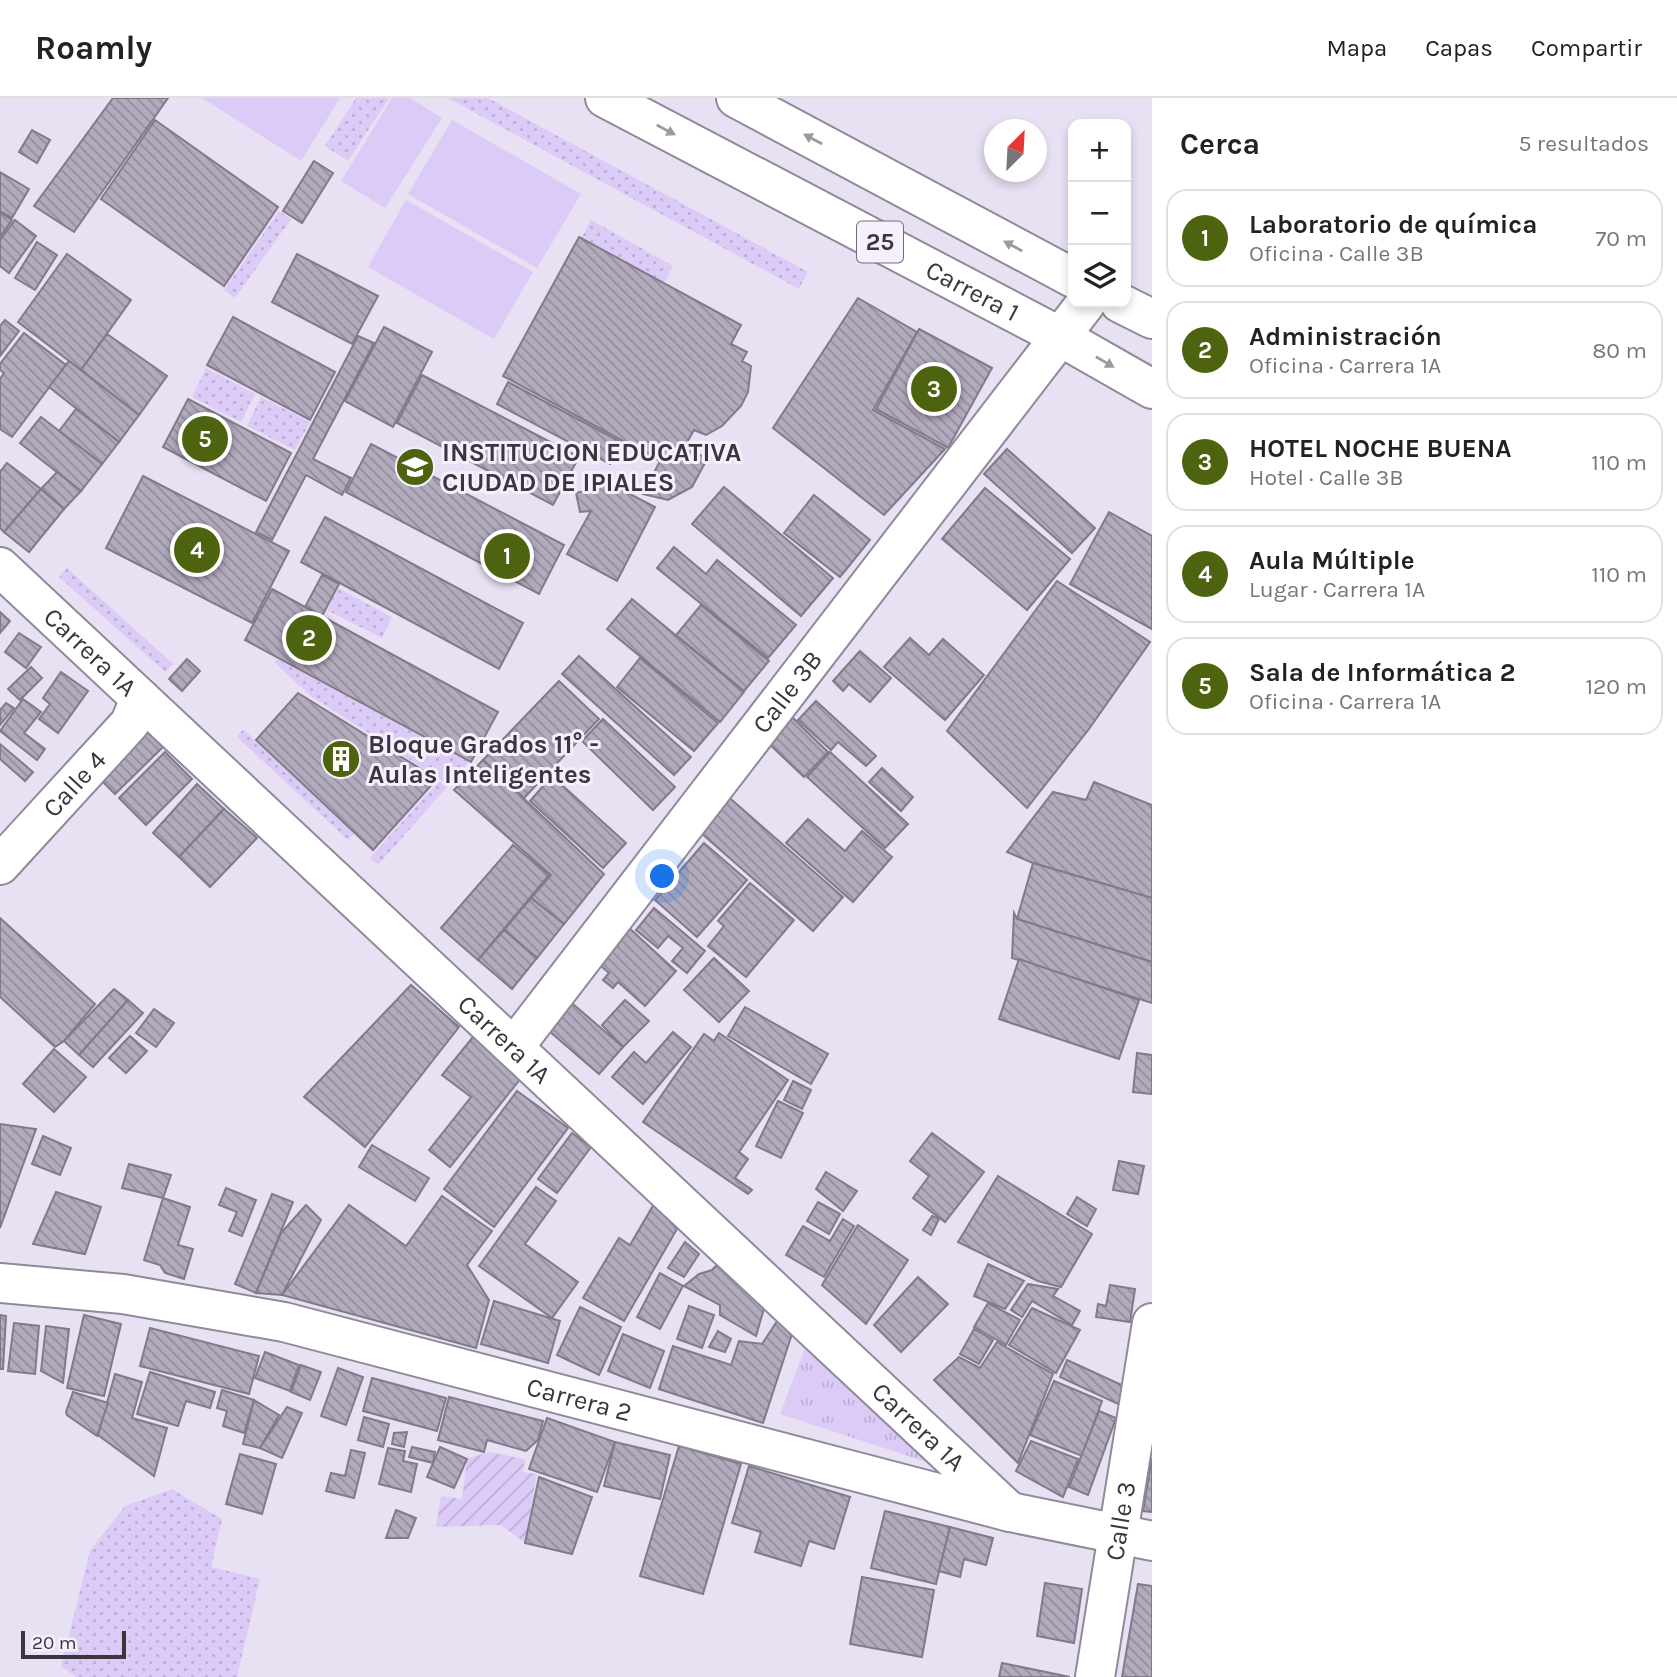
<!DOCTYPE html>
<html lang="es">
<meta charset="utf-8">
<style>
:root{--surface:#fff;--page:#f2f2f2;--text:#222;--muted:#767676;--line:#e0e0e0;--accent:#4e630f}
body{margin:0;font-family:Karla,sans-serif;background:var(--page);color:var(--text)}
.controls{position:absolute;right:21px;top:21px;display:grid;overflow:hidden;border-radius:14px;box-shadow:0 4px 10px #0003}
.controls button{width:63px;height:63px;display:grid;place-items:center;padding:0;border:0;border-bottom:2px solid var(--line);background:var(--surface);color:var(--text);font:35px sans-serif}
.compass{position:absolute;left:984px;top:21px;width:63px;height:63px;border-radius:50%;background:var(--surface);box-shadow:0 4px 10px #0003;rotate:24deg}
.scale{position:absolute;left:21px;bottom:18px;width:105px;box-sizing:border-box;padding-left:7px;border:4px solid #39363e;border-top:0;font-size:19px;line-height:24px;white-space:nowrap;color:#39363e;-webkit-text-stroke:5px #f5effe;paint-order:stroke}
.you{position:absolute;left:663px;top:779px;width:24px;height:24px;margin:-18px;border:5px solid #fff;border-radius:50%;background:#1a73e8;box-shadow:0 0 0 10px #1a73e833}
.badge{display:grid;place-items:center;width:46px;height:46px;border-radius:50%;background:var(--accent);color:#fff;font-size:23px;font-weight:700}
.pin{position:absolute;translate:-50% -50%;border:4px solid #fff;box-shadow:0 2px 7px #0006}
.list{margin:0;padding:0;list-style:none}
h2{display:flex;justify-content:space-between;align-items:center;height:91px;margin:0;padding:0 28px;font-size:30px}
h2 small{font-size:23px;font-weight:400;color:var(--muted)}
.list li{display:grid;grid-template-columns:46px 1fr auto;gap:21px;align-items:center;box-sizing:border-box;height:98px;margin:0 14px 14px;padding:0 14px;border:2px solid var(--line);border-radius:21px}
.list b{display:block;font-size:26px;white-space:nowrap}
.list p{margin:0;font-size:23px;white-space:nowrap;color:var(--muted)}
.list em{font-size:23px;font-style:normal;color:var(--muted)}
.icon{flex:none;width:38px;height:38px;fill:none;stroke:currentColor;stroke-width:2;stroke-linecap:round;stroke-linejoin:round}
.map{position:relative;flex:none;width:1152px;height:1579px;overflow:hidden}
header{display:flex;align-items:center;gap:42px;box-sizing:border-box;height:98px;padding:0 35px;background:var(--surface);border-bottom:2px solid var(--line)}
header strong{font-size:33px}
nav{display:flex;gap:38px;margin-inline-start:auto;font-size:24px}
main{display:flex}
aside{flex:1;background:var(--surface)}
.map>svg:first-child{display:block}
</style>
<header>
<strong>Roamly</strong>
<nav><a>Mapa</a><a>Capas</a><a>Compartir</a></nav>
</header>
<main>
<div class="map">
<svg width="1152" height="1579" viewBox="0 0 1152 1579">
<defs>
<pattern id="grass-dots" width="8" height="8" patternUnits="userSpaceOnUse" patternTransform="scale(1.75)"><rect width="8" height="8" fill="#dccaf7"/><path d="M2 2h.1M6 6h.1" fill="none" stroke="#beaed5" stroke-width="1.8" stroke-linecap="round"/></pattern>
<pattern id="park-tufts" width="24" height="20" patternUnits="userSpaceOnUse" patternTransform="scale(1.75)"><rect width="24" height="20" fill="#dccaf7"/><path d="M3 7l-1-3M5 7V3M7 7l1-3M15 17l-1-3M17 17v-4M19 17l1-3" fill="none" stroke="#beaed5"/></pattern>
<pattern id="garden-furrows" width="10" height="10" patternUnits="userSpaceOnUse" patternTransform="scale(1.75)"><rect width="10" height="10" fill="#dccaf7"/><path d="M-1 1l2-2M0 10L10 0M9 11l2-2" fill="none" stroke="#beaed5"/></pattern>
<pattern id="building-back-hatch" width="6" height="6" patternUnits="userSpaceOnUse" patternTransform="scale(1.75)"><rect width="6" height="6" fill="#b2abbd"/><path d="M-1 5l2 2M0 0l6 6M5-1l2 2" fill="none" stroke="#928c9b"/></pattern>
</defs>
<rect width="100%" height="100%" fill="#e8e1f4"/>
<g fill="url(#grass-dots)">
<polygon points="356,0 389,0 348,63 325,48"/>
<polygon points="448,0 488,0 808,174 799,191"/>
<polygon points="279,113 291,121 235,200 224,192"/>
<polygon points="591,122 673,168 664,185 582,139"/>
<polygon points="206,270 255,296 241,324 192,299"/>
<polygon points="261,299 310,324 295,352 247,328"/>
<polygon points="67,470 173,566 165,574 59,479"/>
<polygon points="338,490 392,519 382,540 327,512"/>
<polygon points="277,561 469,664 449,687 311,598 275,565"/>
<polygon points="243,631 354,736 348,742 237,639"/>
<polygon points="439,683 447,689 378,767 370,760"/>
<polygon points="172,1391 222,1421 211,1469 260,1481 237,1579 76,1579 61,1568 90,1453 125,1408"/>
</g>
<polygon fill="url(#park-tufts)" points="805,1250 936,1367 780,1316"/>
<polygon fill="url(#garden-furrows)" points="489,1354 525,1361 523,1374 537,1376 525,1445 501,1427 436,1429 441,1398 462,1401 467,1361"/>
<g fill="#dccaf7">
<polygon points="202,0 340,0 301,63"/>
<polygon points="392,0 410,0 442,20 385,110 341,83"/>
<polygon points="452,22 581,96 537,170 408,96"/>
<polygon points="406,102 533,174 494,241 368,169"/>
</g>
<g fill="url(#building-back-hatch)" stroke="#817a8b" stroke-width="2">
<polygon points="113,0 168,0 74,134 34,108"/>
<polygon points="155,22 278,109 224,188 101,101"/>
<polygon points="32,32 50,42 37,65 19,54"/>
<polygon points="314,63 333,75 302,125 283,113"/>
<polygon points="0,74 29,91 12,120 0,113"/>
<polygon points="0,114 12,122 0,139"/>
<polygon points="15,122 36,138 9,175 0,168 0,142"/>
<polygon points="579,139 741,227 731,246 747,254 742,263 751,268 748,294 741,308 722,328 706,337 694,332 685,348 707,361 692,389 668,402 643,396 660,363 503,278"/>
<polygon points="37,144 57,157 35,192 15,180"/>
<polygon points="67,156 131,202 81,272 18,224"/>
<polygon points="297,156 378,198 352,246 272,204"/>
<polygon points="858,200 917,234 873,312 945,351 884,417 773,330"/>
<polygon points="233,219 335,274 310,322 207,267"/>
<polygon points="5,222 19,233 0,258 0,228"/>
<polygon points="384,229 432,254 393,329 345,303"/>
<polygon points="919,231 992,270 948,350 876,311"/>
<polygon points="24,235 66,267 12,339 0,331 0,281 4,275 0,272 0,266"/>
<polygon points="107,236 167,278 139,317 81,272"/>
<polygon points="358,238 374,245 313,361 351,380 342,397 306,377 272,442 256,434"/>
<polygon points="69,263 139,317 119,344 49,289"/>
<polygon points="422,277 579,359 553,407 397,325"/>
<polygon points="508,284 621,344 610,366 497,306"/>
<polygon points="188,301 291,355 266,403 163,349"/>
<polygon points="76,311 119,344 102,366 59,333"/>
<polygon points="41,319 102,366 81,393 20,345"/>
<polygon points="371,346 564,447 539,496 346,394"/>
<polygon points="1007,351 1095,430 1072,455 984,376"/>
<polygon points="7,365 41,391 4,434 0,430 0,374"/>
<polygon points="57,374 81,393 64,411 41,391"/>
<polygon points="143,378 289,453 252,525 106,450"/>
<polygon points="599,380 655,409 617,483 567,456 591,413 580,414 576,395 593,391"/>
<polygon points="724,389 833,480 801,518 692,426"/>
<polygon points="985,390 1070,461 1027,512 942,441"/>
<polygon points="41,391 64,411 29,454 4,434"/>
<polygon points="814,397 870,442 840,479 784,435"/>
<polygon points="1109,414 1152,438 1152,531 1070,486"/>
<polygon points="325,419 523,525 499,571 301,464"/>
<polygon points="674,449 706,476 717,462 796,527 768,560 657,470"/>
<polygon points="322,477 339,486 322,518 305,509"/>
<polygon points="1057,483 1150,544 1089,631 1027,710 947,633"/>
<polygon points="272,491 498,614 471,664 245,542"/>
<polygon points="632,501 744,594 720,624 607,531"/>
<polygon points="701,507 769,563 744,593 676,537"/>
<polygon points="0,514 10,523 0,535"/>
<polygon points="19,535 41,549 26,570 5,554"/>
<polygon points="910,540 929,557 943,541 984,577 945,622 884,569"/>
<polygon points="860,553 891,580 870,604 849,586 843,593 833,583"/>
<polygon points="579,558 691,659 674,677 562,576"/>
<polygon points="640,560 718,625 694,653 617,589"/>
<polygon points="187,561 200,573 182,593 169,581"/>
<polygon points="31,569 42,580 20,602 8,591"/>
<polygon points="61,574 88,593 58,635 39,621 50,606 43,600"/>
<polygon points="559,583 599,621 524,700 483,662"/>
<polygon points="298,595 437,681 373,752 256,642"/>
<polygon points="23,601 41,614 24,635 45,651 37,662 0,633"/>
<polygon points="816,603 876,658 866,668 838,644 831,652 798,622"/>
<polygon points="6,605 14,610 0,627 0,612"/>
<polygon points="791,618 828,654 804,679 766,643"/>
<polygon points="603,621 675,689 653,712 582,643"/>
<polygon points="142,629 163,649 115,696 95,676"/>
<polygon points="0,646 33,674 25,683 0,661"/>
<polygon points="165,654 192,681 146,727 119,700"/>
<polygon points="830,654 908,726 885,750 807,679"/>
<polygon points="483,662 604,776 564,826 531,800 551,777 454,692"/>
<polygon points="882,670 913,699 901,713 869,684"/>
<polygon points="552,678 626,745 603,770 530,703"/>
<polygon points="1094,684 1152,707 1152,800 1033,765 1007,754 1053,694 1086,702"/>
<polygon points="197,686 224,711 179,759 153,735"/>
<polygon points="724,695 843,799 813,833 694,729"/>
<polygon points="224,711 257,740 210,789 179,759"/>
<polygon points="808,721 845,753 862,733 892,759 853,804 786,745"/>
<polygon points="704,745 747,782 697,839 655,802"/>
<polygon points="513,747 549,777 478,862 441,830"/>
<polygon points="1033,765 1152,800 1152,864 1017,821"/>
<polygon points="750,785 794,822 746,879 708,848 724,828 718,823"/>
<polygon points="531,800 564,826 537,860 504,832"/>
<polygon points="654,810 705,853 687,875 672,863 683,850 668,838 658,850 636,832"/>
<polygon points="1014,815 1017,821 1152,864 1152,905 1012,860"/>
<polygon points="0,820 95,906 64,943 55,949 0,899"/>
<polygon points="627,828 676,873 645,908 618,884 613,890 603,882 609,875 595,863"/>
<polygon points="504,832 537,860 512,891 478,862"/>
<polygon points="714,860 749,893 719,924 684,892"/>
<polygon points="1019,861 1139,902 1119,961 999,921"/>
<polygon points="411,887 459,929 365,1049 304,999"/>
<polygon points="114,891 128,902 79,957 64,943"/>
<polygon points="566,900 623,949 599,976 542,927"/>
<polygon points="128,902 143,915 93,969 79,957"/>
<polygon points="625,902 649,923 623,949 602,927"/>
<polygon points="745,909 828,956 811,986 728,938"/>
<polygon points="154,911 174,925 156,949 136,935"/>
<polygon points="673,934 691,949 643,1006 612,979 634,954 646,965"/>
<polygon points="719,935 788,982 739,1054 748,1061 735,1080 752,1092 748,1096 643,1024 704,936 714,943"/>
<polygon points="130,938 147,953 126,975 109,960"/>
<polygon points="473,939 522,979 450,1069 429,1052 471,999 442,977"/>
<polygon points="54,951 86,979 54,1014 23,986"/>
<polygon points="1137,955 1152,957 1152,996 1133,994"/>
<polygon points="793,983 811,992 802,1011 784,1002"/>
<polygon points="517,993 568,1030 494,1129 444,1091"/>
<polygon points="778,1003 803,1015 781,1060 756,1048"/>
<polygon points="0,1026 36,1031 0,1130"/>
<polygon points="572,1035 591,1049 557,1095 538,1081"/>
<polygon points="932,1035 984,1074 945,1124 913,1100 929,1078 910,1063"/>
<polygon points="43,1038 71,1050 60,1077 32,1066"/>
<polygon points="372,1047 429,1080 415,1103 359,1069"/>
<polygon points="1119,1063 1144,1068 1138,1096 1113,1092"/>
<polygon points="129,1066 171,1077 163,1100 122,1090"/>
<polygon points="826,1074 857,1093 843,1113 816,1091"/>
<polygon points="998,1078 1092,1136 1061,1189 1038,1183 958,1144"/>
<polygon points="536,1089 556,1103 525,1146 578,1184 552,1220 479,1168"/>
<polygon points="226,1090 256,1102 242,1138 229,1133 237,1114 219,1107"/>
<polygon points="56,1094 101,1109 85,1156 33,1146"/>
<polygon points="272,1096 293,1104 256,1195 235,1186"/>
<polygon points="442,1098 492,1133 467,1167 489,1202 476,1250 282,1197 349,1107 406,1148"/>
<polygon points="1077,1099 1096,1111 1087,1128 1067,1116"/>
<polygon points="163,1100 190,1109 178,1147 193,1151 184,1181 165,1175 160,1167 144,1162"/>
<polygon points="818,1104 840,1116 829,1136 807,1123"/>
<polygon points="654,1106 677,1131 624,1223 583,1200 619,1140 630,1147"/>
<polygon points="306,1107 321,1122 282,1197 256,1195 281,1135"/>
<polygon points="932,1118 939,1121 931,1137 923,1132"/>
<polygon points="843,1121 854,1128 824,1179 786,1157 803,1128 830,1143"/>
<polygon points="858,1127 908,1162 866,1226 822,1187"/>
<polygon points="685,1144 699,1156 684,1179 668,1170"/>
<polygon points="720,1164 765,1207 756,1238 720,1217 720,1207 684,1188 699,1176 712,1172"/>
<polygon points="988,1166 1024,1183 1005,1211 974,1198"/>
<polygon points="660,1175 683,1188 660,1231 637,1219"/>
<polygon points="918,1179 948,1206 901,1254 874,1227"/>
<polygon points="1028,1186 1058,1191 1053,1198 1080,1213 1072,1227 1032,1203 1022,1219 1011,1212"/>
<polygon points="1110,1187 1135,1191 1130,1224 1096,1219 1098,1206 1106,1208"/>
<polygon points="494,1203 560,1223 548,1265 481,1246"/>
<polygon points="988,1205 1020,1222 1006,1247 974,1229"/>
<polygon points="689,1208 714,1217 702,1250 677,1241"/>
<polygon points="787,1208 791,1239 763,1325 659,1291 673,1248 731,1267 739,1243 762,1246"/>
<polygon points="580,1209 621,1229 599,1277 557,1257"/>
<polygon points="1032,1210 1080,1232 1056,1275 1009,1247"/>
<polygon points="0,1217 6,1218 3,1271 0,1271"/>
<polygon points="84,1217 121,1226 104,1298 67,1290"/>
<polygon points="14,1225 39,1228 35,1276 8,1273"/>
<polygon points="46,1228 69,1231 63,1285 41,1273"/>
<polygon points="150,1230 259,1258 249,1296 140,1268"/>
<polygon points="974,1231 993,1242 979,1266 960,1256"/>
<polygon points="718,1233 731,1241 725,1254 709,1249"/>
<polygon points="623,1236 664,1253 650,1290 608,1273"/>
<polygon points="997,1244 1053,1276 1018,1365 934,1282 959,1259 980,1270"/>
<polygon points="265,1254 299,1267 290,1293 255,1280"/>
<polygon points="1067,1262 1126,1289 1118,1306 1060,1279"/>
<polygon points="301,1267 321,1274 310,1302 291,1294"/>
<polygon points="338,1270 363,1279 346,1327 321,1318"/>
<polygon points="150,1274 215,1294 210,1310 186,1303 178,1328 137,1316"/>
<polygon points="115,1276 142,1284 132,1320 167,1330 154,1378 98,1337"/>
<polygon points="372,1280 446,1300 437,1333 363,1313"/>
<polygon points="1054,1283 1102,1303 1082,1358 1030,1337"/>
<polygon points="222,1292 254,1302 244,1335 223,1328 227,1313 217,1310"/>
<polygon points="73,1294 108,1305 97,1338 67,1317 66,1314"/>
<polygon points="449,1299 543,1323 538,1342 526,1353 487,1342 484,1354 438,1342"/>
<polygon points="254,1302 279,1317 260,1350 243,1346"/>
<polygon points="287,1309 302,1315 282,1360 260,1350"/>
<polygon points="1099,1313 1116,1320 1088,1397 1069,1389"/>
<polygon points="364,1319 389,1326 383,1349 358,1342"/>
<polygon points="547,1320 615,1344 597,1394 529,1371"/>
<polygon points="407,1334 404,1349 392,1346 394,1335"/>
<polygon points="1031,1343 1078,1361 1063,1399 1016,1373"/>
<polygon points="615,1344 670,1357 660,1401 604,1388"/>
<polygon points="679,1348 741,1366 703,1496 640,1478"/>
<polygon points="412,1349 435,1354 433,1365 409,1359"/>
<polygon points="440,1349 467,1361 454,1390 427,1379"/>
<polygon points="388,1350 405,1353 403,1363 417,1366 411,1394 379,1386"/>
<polygon points="351,1352 365,1355 354,1400 326,1393 331,1375 345,1378"/>
<polygon points="240,1356 276,1366 262,1416 226,1406"/>
<polygon points="1152,1360 1152,1414 1143,1413"/>
<polygon points="749,1368 850,1399 834,1451 809,1443 801,1468 755,1454 761,1434 732,1425"/>
<polygon points="539,1379 592,1399 572,1456 525,1445"/>
<polygon points="396,1412 416,1420 408,1440 386,1440"/>
<polygon points="885,1413 950,1429 936,1486 871,1470"/>
<polygon points="950,1429 993,1440 986,1467 964,1461 960,1479 939,1473"/>
<polygon points="862,1479 934,1492 922,1559 850,1546"/>
<polygon points="1045,1485 1082,1491 1074,1545 1037,1538"/>
<polygon points="1138,1486 1152,1488 1152,1579 1122,1579"/>
<polygon points="1002,1565 1070,1579 999,1579"/>
</g>
<g fill="none" stroke-linecap="round" stroke-linejoin="round">
<g stroke="#90899b" stroke-width="42">
<g id="minor">
<path id="s1" d="M0,767L130,625L140,600"/>
<path id="s2" d="M514,949L1086,205"/>
<path id="s3" d="M1095,1579L1152,1225"/>
</g>
</g>
<g stroke="#90899b" stroke-width="42">
<g id="tertiary">
<path id="s4" d="M0,469L1010,1414"/>
<path id="s5" d="M0,1185L123,1196L284,1224L1010,1414L1152,1443"/>
</g>
</g>
<g stroke="#90899b" stroke-width="42">
<g id="primary">
<path id="s6" d="M605,0L1059,238L1152,291"/>
<polyline points="736,0 1073,180"/>
<polyline points="1120,205 1152,221"/>
</g>
</g>
<use href="#minor" stroke="#fff" stroke-width="38"/>
<use href="#tertiary" stroke="#fff" stroke-width="38"/>
<use href="#primary" stroke="#fff" stroke-width="38"/>
</g>
<defs><path id="oneway-solid" d="M-6-.8H1V-3.2L6.5 0L1 3.2V.8H-6Z" transform="scale(1.75)"/></defs>
<g fill="#9c9a9e">
<use href="#oneway-solid" transform="translate(666 32) rotate(28)"/>
<use href="#oneway-solid" transform="translate(813 41) rotate(-152)"/>
<use href="#oneway-solid" transform="translate(1013 148) rotate(-152)"/>
<use href="#oneway-solid" transform="translate(1105 264) rotate(30)"/>
</g>
<defs>
<g id="school-disc" transform="scale(2.0125)"><circle r="9.5" fill="#4e630f" stroke="#f5effe"/><path d="M0-5L7-2L0 1L-7-2ZM-4 1L0 2.5L4 1V4Q0 6-4 4Z" fill="#fff"/></g>
<g id="building-disc" transform="scale(2.0125)"><circle r="9.5" fill="#4e630f" stroke="#f5effe"/><path d="M-4-6H4V6H1V3H-1V6H-4ZM-2.5-4.3h1.7v1.8h-1.7ZM.8-4.3h1.7v1.8H.8ZM-2.5-1h1.7V.8h-1.7ZM.8-1h1.7V.8H.8Z" fill="#fff"/></g>
</defs>
<g fill-rule="evenodd">
<use href="#school-disc" x="415" y="369"/>
<use href="#building-disc" x="341" y="661"/>
</g>
<g text-anchor="middle" stroke-width="6" stroke-linejoin="round" paint-order="stroke">
<rect fill="#f5effe" stroke="#716e78" stroke-width="2" x="857" y="123.5" width="46" height="41" rx="5"/>
<g font-size="24" font-weight="bold" fill="#39363e">
<text x="880" y="152">25</text>
</g>
<g font-size="26" fill="#39363e" stroke="#f5effe">
<text dy="9" stroke="none"><textPath href="#s6" startOffset="415">Carrera 1</textPath></text>
<text dy="9" stroke="none"><textPath href="#s4" startOffset="124">Carrera 1A</textPath></text>
<text dy="9" stroke="none"><textPath href="#s2" startOffset="448">Calle 3B</textPath></text>
<text dy="9" stroke="none"><textPath href="#s1" startOffset="110">Calle 4</textPath></text>
<text dy="9" stroke="none"><textPath href="#s4" startOffset="691">Carrera 1A</textPath></text>
<text dy="9" stroke="none"><textPath href="#s5" startOffset="592">Carrera 2</textPath></text>
<text dy="9" stroke="none"><textPath href="#s4" startOffset="1258">Carrera 1A</textPath></text>
<text dy="9" stroke="none"><textPath href="#s3" startOffset="158">Calle 3</textPath></text>
</g>
<g font-size="26" font-weight="bold" fill="#39363e" stroke="#f5effe" text-anchor="start">
<text x="442" y="363">INSTITUCION EDUCATIVA<tspan x="442" dy="30">CIUDAD DE IPIALES</tspan></text>
<text x="368" y="655">Bloque Grados 11° -<tspan x="368" dy="30">Aulas Inteligentes</tspan></text>
</g>
</g>
</svg>
<div class="controls">
<button>+</button>
<button>−</button>
<button><svg class="icon" aria-label="layers" viewBox="0 0 24 24"><path d="M12 4l9 5-9 5-9-5zM3 14l9 5 9-5"/></svg></button>
</div>
<svg class="compass" viewBox="-18 -18 36 36"><path d="M0-13l5 13h-10z" fill="#e53935"/><path d="M0 13l5-13h-10z" fill="#767676"/></svg>
<div class="scale">20 m</div>
<div class="you"></div>
<div class="pin badge" style="left:507px;top:458px">1</div>
<div class="pin badge" style="left:309px;top:540px">2</div>
<div class="pin badge" style="left:934px;top:291px">3</div>
<div class="pin badge" style="left:197px;top:452px">4</div>
<div class="pin badge" style="left:205px;top:341px">5</div>
</div>
<aside>
<h2>Cerca<small>5 resultados</small></h2>
<ul class="list">
<li><span class="badge">1</span><div><b>Laboratorio de química</b><p>Oficina · Calle 3B</p></div><em>70 m</em></li>
<li><span class="badge">2</span><div><b>Administración</b><p>Oficina · Carrera 1A</p></div><em>80 m</em></li>
<li><span class="badge">3</span><div><b>HOTEL NOCHE BUENA</b><p>Hotel · Calle 3B</p></div><em>110 m</em></li>
<li><span class="badge">4</span><div><b>Aula Múltiple</b><p>Lugar · Carrera 1A</p></div><em>110 m</em></li>
<li><span class="badge">5</span><div><b>Sala de Informática 2</b><p>Oficina · Carrera 1A</p></div><em>120 m</em></li>
</ul>
</aside>
</main>
